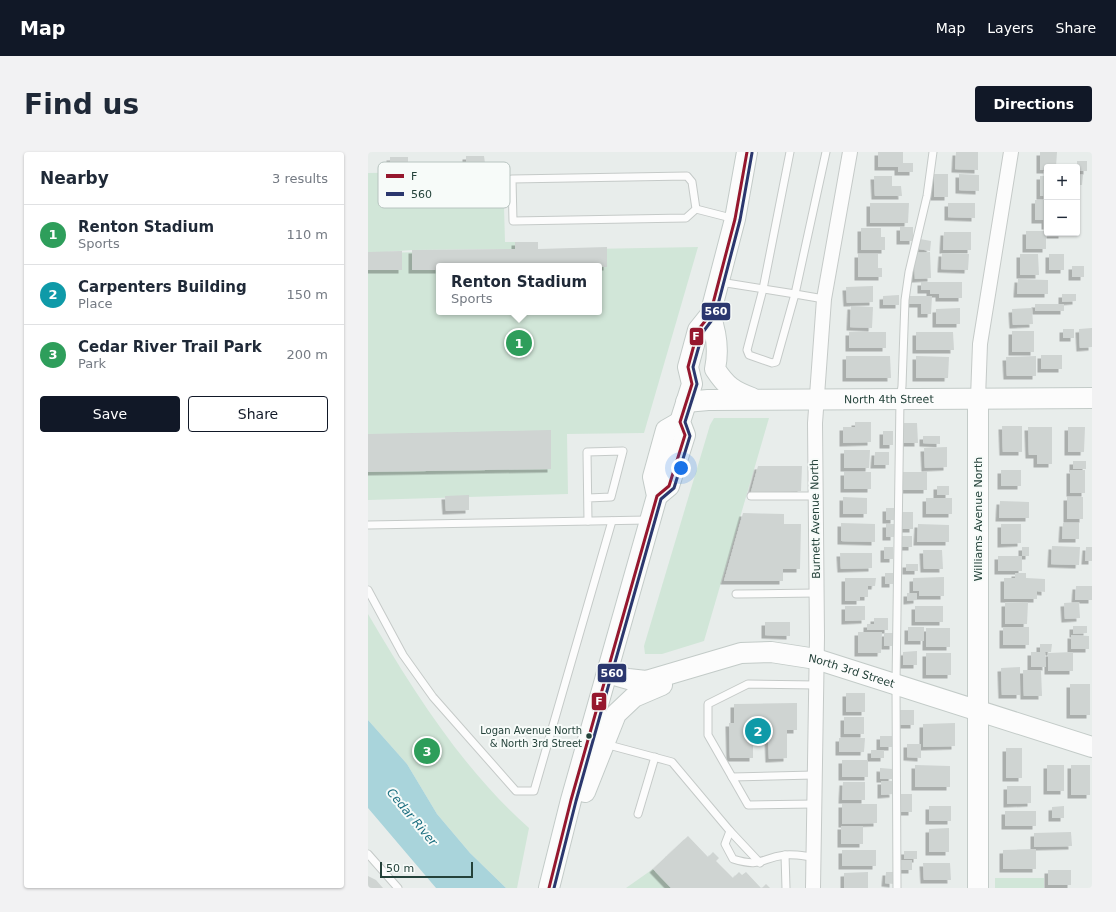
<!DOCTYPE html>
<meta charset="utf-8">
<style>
:root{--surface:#fff;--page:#f2f2f3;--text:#1f2937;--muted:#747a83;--line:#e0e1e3;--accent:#111827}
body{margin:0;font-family:"DejaVu Sans",sans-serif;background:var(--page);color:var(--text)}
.controls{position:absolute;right:12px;top:12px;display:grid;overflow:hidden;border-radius:4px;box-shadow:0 1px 3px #0004}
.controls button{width:36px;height:36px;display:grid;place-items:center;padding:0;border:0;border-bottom:1px solid var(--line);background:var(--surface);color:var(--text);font:20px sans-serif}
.scale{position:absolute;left:12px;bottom:10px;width:93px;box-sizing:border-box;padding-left:4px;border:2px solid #24423a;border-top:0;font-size:11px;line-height:14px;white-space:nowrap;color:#24423a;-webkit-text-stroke:3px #f7fbf9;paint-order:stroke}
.you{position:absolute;left:313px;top:316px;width:14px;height:14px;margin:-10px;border:3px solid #fff;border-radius:50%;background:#1a73e8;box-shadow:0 0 0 6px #1a73e833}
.badge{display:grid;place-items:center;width:26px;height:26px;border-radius:50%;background:var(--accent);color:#fff;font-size:13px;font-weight:700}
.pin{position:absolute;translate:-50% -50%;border:2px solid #fff;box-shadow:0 1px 4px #0006}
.popup{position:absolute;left:68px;top:111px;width:166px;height:52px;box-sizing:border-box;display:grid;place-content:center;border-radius:4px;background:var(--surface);filter:drop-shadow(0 1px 3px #0005);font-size:13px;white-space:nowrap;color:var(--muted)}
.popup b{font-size:15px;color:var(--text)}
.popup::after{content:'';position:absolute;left:50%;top:100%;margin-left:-8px;border:8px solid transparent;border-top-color:var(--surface)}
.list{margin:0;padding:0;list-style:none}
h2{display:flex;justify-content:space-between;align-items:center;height:52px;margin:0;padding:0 16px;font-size:17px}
h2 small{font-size:13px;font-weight:400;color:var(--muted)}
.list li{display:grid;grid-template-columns:26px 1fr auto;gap:12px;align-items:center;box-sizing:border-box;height:60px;padding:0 16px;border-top:1px solid var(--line)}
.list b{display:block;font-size:15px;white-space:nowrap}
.list p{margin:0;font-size:13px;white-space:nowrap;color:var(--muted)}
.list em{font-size:13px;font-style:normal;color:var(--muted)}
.actions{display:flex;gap:8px;padding:12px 16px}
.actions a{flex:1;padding:9px 0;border:1px solid var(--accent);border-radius:4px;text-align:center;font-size:14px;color:var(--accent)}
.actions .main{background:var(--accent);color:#fff}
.map{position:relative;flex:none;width:724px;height:736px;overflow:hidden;border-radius:4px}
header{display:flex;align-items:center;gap:24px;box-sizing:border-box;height:56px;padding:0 20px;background:var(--accent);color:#fff}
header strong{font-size:19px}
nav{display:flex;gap:22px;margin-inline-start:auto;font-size:14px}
.intro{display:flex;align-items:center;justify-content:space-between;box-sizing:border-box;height:96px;padding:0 24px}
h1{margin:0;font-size:28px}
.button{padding:10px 18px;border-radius:4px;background:var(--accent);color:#fff;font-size:14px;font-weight:700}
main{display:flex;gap:24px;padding:0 24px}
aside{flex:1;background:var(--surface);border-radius:4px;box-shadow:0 1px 3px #0004}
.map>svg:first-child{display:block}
</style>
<header>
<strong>Map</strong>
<nav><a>Map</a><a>Layers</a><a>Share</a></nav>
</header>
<div class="intro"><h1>Find us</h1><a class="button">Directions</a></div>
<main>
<aside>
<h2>Nearby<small>3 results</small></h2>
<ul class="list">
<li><span class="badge" style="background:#2e9e5b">1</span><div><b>Renton Stadium</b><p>Sports</p></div><em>110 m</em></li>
<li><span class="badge" style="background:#0f9aa8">2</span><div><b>Carpenters Building</b><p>Place</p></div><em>150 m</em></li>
<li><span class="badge" style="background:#2e9e5b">3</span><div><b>Cedar River Trail Park</b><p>Park</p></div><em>200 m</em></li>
</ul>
<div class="actions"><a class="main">Save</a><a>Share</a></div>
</aside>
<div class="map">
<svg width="724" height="736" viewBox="0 0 724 736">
<defs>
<filter id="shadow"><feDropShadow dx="-3.5" dy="3.5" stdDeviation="0" flood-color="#0004"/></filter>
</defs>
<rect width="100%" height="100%" fill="#e8edeb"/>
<g fill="#d1e6d8" fill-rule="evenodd">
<path d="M135,19L137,90H147V97L44,98L4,101L330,95L276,281L199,282L200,342L0,348V21ZM71,114H231V160H71Z"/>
<polygon points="346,266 401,266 336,489 294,502 277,502 276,494 342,273"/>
<path d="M0,462C44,537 95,618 161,676L149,736H138L102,701L69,662L39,612L0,568Z"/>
<polygon points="285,717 303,736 258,736"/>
<rect x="627" y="726" width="49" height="10"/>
</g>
<polygon fill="#a9d4db" points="0,568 39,612 69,662 102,701 138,736 68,736 0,656"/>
<g fill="#cfd4d2" filter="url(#shadow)">
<polygon points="510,0 535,0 535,11 545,11 545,20 530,20 530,15 510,15"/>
<polygon points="588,0 610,0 610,18 587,17"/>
<polygon points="672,0 689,0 688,15 679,15 679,18 672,18"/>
<polygon points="98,4 116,4 117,11 98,12"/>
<polygon points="22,5 40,5 40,12 22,13"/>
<rect x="709" y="9" width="10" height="10"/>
<rect x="566" y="22" width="14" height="23"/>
<polygon points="591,22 611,23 611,39 591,38"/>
<polygon points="709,23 715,23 714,33 709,33"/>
<polygon points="506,24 524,24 524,34 533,34 534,44 507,44"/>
<rect x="672" y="24" width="7" height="20"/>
<polygon points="667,48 679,48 679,74 677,74 677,68 667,68"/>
<polygon points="502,51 541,51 540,71 502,71"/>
<polygon points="580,51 607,51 607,66 580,65"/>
<rect x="532" y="75" width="13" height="14"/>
<polygon points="493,76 513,76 513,85 517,85 517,98 493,98"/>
<rect x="658" y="79" width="20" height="18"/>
<polygon points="576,80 603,80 603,98 575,98"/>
<rect x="682" y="81" width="12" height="2"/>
<polygon points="552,87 563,89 562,99 551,97"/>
<polygon points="147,90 170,90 170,97 239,95 239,115 71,114 71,118 44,118 44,98 147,97"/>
<polygon points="34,99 34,118 0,118 0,100"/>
<polygon points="562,100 563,126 547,127 546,101"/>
<polygon points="574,101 601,102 600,118 573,117"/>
<polygon points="490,102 510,102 510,116 514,116 514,125 490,125"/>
<polygon points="652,102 670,102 671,123 652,123"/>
<rect x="681" y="102" width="15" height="16"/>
<rect x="704" y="114" width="12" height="11"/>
<polygon points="650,127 680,128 680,142 649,142"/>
<polygon points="553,130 594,130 594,146 571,146 571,142 562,142 562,138 553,138"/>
<polygon points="505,134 505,150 479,151 478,135"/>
<polygon points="694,142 708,142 708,149 694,150"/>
<polygon points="531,143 531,153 515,153 515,144"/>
<polygon points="541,144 564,144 563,162 553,162 553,152 541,152"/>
<rect x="667" y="152" width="29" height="7"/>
<polygon points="483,154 505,155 504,176 482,175"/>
<polygon points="592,156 592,172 568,172 568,157"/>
<polygon points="664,156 665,172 645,173 644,157"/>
<polygon points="724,176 724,195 712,196 711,177"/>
<rect x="695" y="177" width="11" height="9"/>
<rect x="644" y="179" width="22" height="21"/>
<rect x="481" y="180" width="37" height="16"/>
<polygon points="548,180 585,180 586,198 548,198"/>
<rect x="673" y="203" width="21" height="14"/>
<polygon points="478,204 522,204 523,226 478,226"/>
<polygon points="548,204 581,205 580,226 548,226"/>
<polygon points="668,204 668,224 639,224 638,205"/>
<polygon points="487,270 503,270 503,290 475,291 475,275 487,275"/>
<polygon points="534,271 549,271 550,291 535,291"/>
<polygon points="634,274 654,274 654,300 635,300"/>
<polygon points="660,275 684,275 684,312 669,312 669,303 661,303"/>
<polygon points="700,275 717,275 716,300 700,300"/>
<polygon points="183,278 183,317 0,320 0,282"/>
<rect x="515" y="279" width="10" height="14"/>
<polygon points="555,284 572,284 572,292 555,291"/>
<polygon points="579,295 579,315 557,316 556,296"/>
<polygon points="476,298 502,298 501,316 476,316"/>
<polygon points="507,300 521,300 521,313 506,313"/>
<rect x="705" y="309" width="13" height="8"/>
<polygon points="390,314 434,314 433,339 383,340"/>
<rect x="633" y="318" width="20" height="16"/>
<rect x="702" y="318" width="15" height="23"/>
<rect x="476" y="320" width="27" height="17"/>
<polygon points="532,320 559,320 559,338 531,338"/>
<rect x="569" y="334" width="12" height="9"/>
<polygon points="101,343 101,358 78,359 77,344"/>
<polygon points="475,345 499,346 499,362 475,362"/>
<rect x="699" y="345" width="16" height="22"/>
<rect x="558" y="346" width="26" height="16"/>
<polygon points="632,349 661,350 661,366 631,366"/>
<rect x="518" y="356" width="8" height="12"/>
<rect x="532" y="360" width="13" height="17"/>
<polygon points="375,361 416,362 416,372 433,372 432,417 415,417 415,429 356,429"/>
<polygon points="473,371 507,372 507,390 473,389"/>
<polygon points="695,371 711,371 711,387 694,387"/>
<rect x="518" y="372" width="8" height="13"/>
<polygon points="550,372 581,373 581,390 549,390"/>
<polygon points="633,372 653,372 653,391 633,392"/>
<rect x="533" y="384" width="11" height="11"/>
<polygon points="684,394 712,395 711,413 683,412"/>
<rect x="516" y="395" width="9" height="12"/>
<polygon points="654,395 661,395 661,404 654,404 654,419 630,419 630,404 654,404"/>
<polygon points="718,395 724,395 724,409 717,409"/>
<polygon points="555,398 574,398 575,417 556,417"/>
<polygon points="472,401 504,401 504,416 473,417"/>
<rect x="538" y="412" width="12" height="7"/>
<rect x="517" y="421" width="8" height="11"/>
<polygon points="647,421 658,421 658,426 677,427 677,440 669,439 669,447 636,447 636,426 647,426"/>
<polygon points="576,425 576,444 551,444 551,439 545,439 545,426"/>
<polygon points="477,426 508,426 507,434 500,434 500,445 492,445 492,449 477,449"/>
<polygon points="708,434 724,434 724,448 707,448"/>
<polygon points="539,441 549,441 549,448 539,449"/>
<polygon points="660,450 659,472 637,472 637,451"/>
<polygon points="711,450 712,466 697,467 696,451"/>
<polygon points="477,454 497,454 497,468 477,469"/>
<rect x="547" y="454" width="28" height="16"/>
<polygon points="506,466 520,466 520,478 499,478 499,472 506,472"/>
<polygon points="397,470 422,470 422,484 397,483"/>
<polygon points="705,474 719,474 719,481 705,482"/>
<rect x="540" y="475" width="16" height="14"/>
<rect x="635" y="475" width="26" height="18"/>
<rect x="558" y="476" width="24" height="19"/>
<polygon points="490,480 514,480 513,501 490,501"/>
<rect x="516" y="481" width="9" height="13"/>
<polygon points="703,483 721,484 721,497 703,497"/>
<polygon points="672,492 684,492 683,500 677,500 678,515 663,515 663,500 672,500"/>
<polygon points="549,499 549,513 535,513 535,500"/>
<polygon points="705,500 705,519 680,519 680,501"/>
<rect x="558" y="501" width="25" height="22"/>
<polygon points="652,515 652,543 634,543 633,516"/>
<polygon points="655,518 673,518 674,544 656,544"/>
<rect x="702" y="532" width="20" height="31"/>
<rect x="478" y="541" width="19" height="19"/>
<polygon points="429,551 429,578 419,578 419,606 401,607 400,581 385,581 385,606 362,606 361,571 366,571 366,552"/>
<rect x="532" y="558" width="14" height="15"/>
<rect x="476" y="565" width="20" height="17"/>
<polygon points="587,571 587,594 555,595 555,572"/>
<rect x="512" y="584" width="12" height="11"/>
<polygon points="471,586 497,586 496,600 471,600"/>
<polygon points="539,592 553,592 553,606 539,605"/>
<rect x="638" y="596" width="16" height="30"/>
<rect x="503" y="598" width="13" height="8"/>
<rect x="474" y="608" width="26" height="17"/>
<polygon points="547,613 582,614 582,635 547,635"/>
<rect x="679" y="613" width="17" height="26"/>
<rect x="703" y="613" width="19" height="30"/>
<polygon points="512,616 525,617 524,627 512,627"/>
<polygon points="513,629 524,629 525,642 513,643"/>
<polygon points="475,630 497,630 497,648 474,648"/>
<polygon points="639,634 663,634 663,651 639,652"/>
<polygon points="533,642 544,642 544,660 532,660"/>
<polygon points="474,652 509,652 509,671 474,672"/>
<rect x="561" y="654" width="22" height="15"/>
<polygon points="696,654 696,666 684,666 684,655"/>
<rect x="637" y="659" width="31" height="15"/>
<rect x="473" y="674" width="22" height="18"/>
<polygon points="581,676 581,700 561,700 561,677"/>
<polygon points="703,680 704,694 666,695 666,681"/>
<polygon points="320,684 340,705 345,700 351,706 348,709 365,726 371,720 374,723 378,720 393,736 303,736 285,717"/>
<polygon points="668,697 668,717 635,717 635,698"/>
<rect x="474" y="698" width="34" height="16"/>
<rect x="536" y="699" width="13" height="8"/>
<rect x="532" y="708" width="12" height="10"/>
<polygon points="555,711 582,711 583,728 556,728"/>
<rect x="680" y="718" width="23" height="15"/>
<polygon points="500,720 500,736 476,736 476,721"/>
<polygon points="518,720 525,720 525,732 517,731"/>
<polygon points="0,724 8,728 15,736 0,736"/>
<polygon points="398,732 402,736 394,736"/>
</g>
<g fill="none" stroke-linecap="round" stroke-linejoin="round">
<g stroke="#c5cac8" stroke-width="9">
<g id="lane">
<polyline points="422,0 395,137 379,198 381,203 404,211 408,210 427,142 456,147"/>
<polygon points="319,24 324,30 328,57 318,66 145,69 144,27"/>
<polyline points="328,57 367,67"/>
<polyline points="352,130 427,142 458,0"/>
<polyline points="383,344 447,344"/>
<polyline points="220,346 243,345 255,299 219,300 220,369"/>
<polyline points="0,373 280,368"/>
<polyline points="0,438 35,503 65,545 148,639 166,639 244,369"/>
<polyline points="368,442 448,441"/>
<path d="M237,592L304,610L362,679L357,692L365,707C394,716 392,706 417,703C426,702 436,704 445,705"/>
<polyline points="364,625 446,623"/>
<polyline points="446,652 380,653 340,583 340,552 380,532 448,533"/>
<polyline points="270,662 287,605"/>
<polyline points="362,679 392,711"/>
<polyline points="0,702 30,736"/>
<polyline points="417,703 418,736"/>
<polyline points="529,736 528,532 532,247 534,234 537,148 541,120 559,44 565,0"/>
</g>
</g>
<g stroke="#c5cac8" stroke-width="16">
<g id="street">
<polyline points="610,246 612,192 643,0"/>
<polyline points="445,736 449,485 447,271 456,147 482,0"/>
</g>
</g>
<g stroke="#c3cbc8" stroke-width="22">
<g id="secondary">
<path d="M342,163C349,182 351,198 347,217C358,234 365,239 384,246"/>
<polyline points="610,246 610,736"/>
<path id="s1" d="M318,250L340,248L724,246"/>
<polyline points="289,344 301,334 317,283 312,270 324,232 320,215 330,178 342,163 367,67 379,0"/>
<path id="s2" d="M239,521L260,527L278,529L373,501L403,500L448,507L724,595"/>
<polyline points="217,640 248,562 266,545 294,533"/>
<polyline points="181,736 203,648 289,344 285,325 298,278 312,270"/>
</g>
</g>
<use href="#lane" stroke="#fcfcfc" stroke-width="7"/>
<use href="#street" stroke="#fcfcfc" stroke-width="14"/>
<use href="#secondary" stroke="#fcfcfc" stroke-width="20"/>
<g stroke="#f7fbf9" stroke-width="6">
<polyline id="bus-1" points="181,736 203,648 289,344 301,334 317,283 312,270 324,232 320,215 330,178 342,163 367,67 379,0"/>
</g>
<g stroke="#f7fbf9" stroke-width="6">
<polyline id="bus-2" points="186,736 208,649 293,347 306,336 322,284 317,270 329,232 325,215 335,180 347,164 372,68 384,1"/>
</g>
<use href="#bus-1" stroke="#96172e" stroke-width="3"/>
<use href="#bus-2" stroke="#2b376e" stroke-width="3"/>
</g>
<circle fill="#24423a" stroke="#f7fbf9" stroke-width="1.5" cx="221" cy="584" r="3.5"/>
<g text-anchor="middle" stroke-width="4" stroke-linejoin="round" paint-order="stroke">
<g font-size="10" fill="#24423a" stroke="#f7fbf9" text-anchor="end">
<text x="214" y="582">Logan Avenue North<tspan x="214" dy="13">&amp; North 3rd Street</tspan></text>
</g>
<g font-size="11" fill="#24423a" stroke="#f7fbf9">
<text dy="4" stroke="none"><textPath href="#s1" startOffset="203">North 4th Street</textPath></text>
<text transform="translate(447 367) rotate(-91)" y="4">Burnett Avenue North</text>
<text transform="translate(610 367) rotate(-90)" y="4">Williams Avenue North</text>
<text dy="4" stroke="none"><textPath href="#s2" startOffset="252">North 3rd Street</textPath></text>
</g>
<g font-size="12" font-style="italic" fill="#1c6f80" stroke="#f7fbf9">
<text transform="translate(44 665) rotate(50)" y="4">Cedar River</text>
</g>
</g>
<rect x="10" y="10" width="132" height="46" rx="6" fill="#f7fbf9" stroke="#b8c4c0" stroke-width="1"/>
<rect x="18" y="22" width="18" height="4" fill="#96172e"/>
<rect x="18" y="40" width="18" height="4" fill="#2b376e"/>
<g font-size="11" fill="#24423a">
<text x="43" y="28">F</text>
<text x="43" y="46">560</text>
</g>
<g stroke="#f7fbf9" stroke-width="1.5">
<rect x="333" y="150" width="30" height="19" rx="4" fill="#2b376e"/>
<rect x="321" y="175" width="15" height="19" rx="4" fill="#96172e"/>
<rect x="229" y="511" width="30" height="20" rx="4" fill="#2b376e"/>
<rect x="223" y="540" width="16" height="19" rx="4" fill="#96172e"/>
</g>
<g font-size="11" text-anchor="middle" font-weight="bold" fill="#fff">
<text x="348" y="163">560</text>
<text x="328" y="188">F</text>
<text x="244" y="525">560</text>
<text x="231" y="553">F</text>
</g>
</svg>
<div class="controls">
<button>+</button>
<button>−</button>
</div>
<div class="scale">50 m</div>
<div class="you"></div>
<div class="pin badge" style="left:151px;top:191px;background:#2e9e5b">1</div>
<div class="popup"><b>Renton Stadium</b>Sports</div>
<div class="pin badge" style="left:390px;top:579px;background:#0f9aa8">2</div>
<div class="pin badge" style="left:59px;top:599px;background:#2e9e5b">3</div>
</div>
</main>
